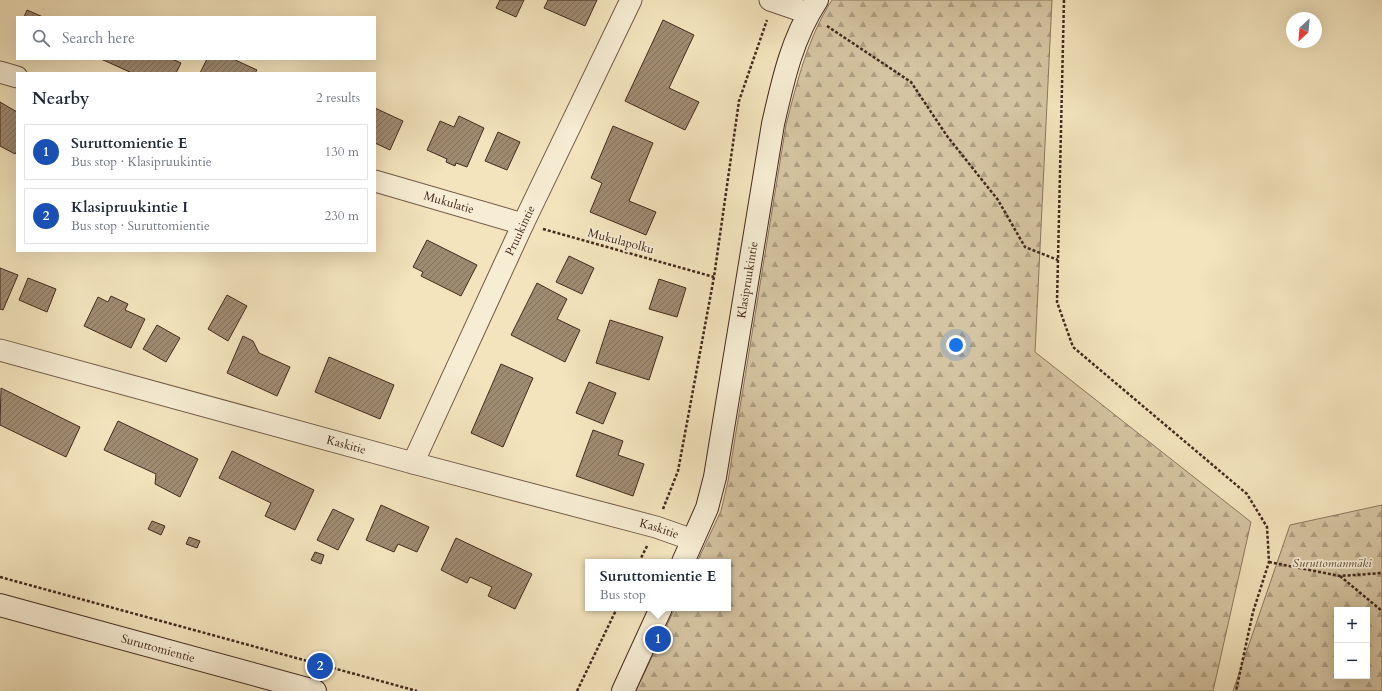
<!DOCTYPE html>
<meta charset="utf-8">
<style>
:root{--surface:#fff;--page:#f6f6f7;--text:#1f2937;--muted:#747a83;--line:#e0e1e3;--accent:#7c3aed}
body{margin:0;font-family:Cardo,serif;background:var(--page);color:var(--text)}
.controls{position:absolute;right:12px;bottom:12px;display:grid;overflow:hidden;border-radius:0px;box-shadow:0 4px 16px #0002}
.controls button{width:36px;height:36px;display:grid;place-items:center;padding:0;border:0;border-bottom:1px solid var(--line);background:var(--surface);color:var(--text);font:20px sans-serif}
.compass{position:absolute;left:1286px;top:12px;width:36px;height:36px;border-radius:50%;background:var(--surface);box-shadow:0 4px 16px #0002;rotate:206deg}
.you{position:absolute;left:956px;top:345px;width:14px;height:14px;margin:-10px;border:3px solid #fff;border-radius:50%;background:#1a73e8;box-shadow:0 0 0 6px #1a73e833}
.badge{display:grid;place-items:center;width:26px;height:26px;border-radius:50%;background:var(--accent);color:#fff;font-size:13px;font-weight:700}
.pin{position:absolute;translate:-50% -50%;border:2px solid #fff;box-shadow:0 1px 4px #0006}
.popup{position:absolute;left:585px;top:559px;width:146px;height:52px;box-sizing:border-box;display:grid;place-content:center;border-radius:0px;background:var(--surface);filter:drop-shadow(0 1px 3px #0005);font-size:13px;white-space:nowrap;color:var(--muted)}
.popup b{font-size:15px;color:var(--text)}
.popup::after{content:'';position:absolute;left:50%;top:100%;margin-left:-8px;border:8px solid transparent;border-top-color:var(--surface)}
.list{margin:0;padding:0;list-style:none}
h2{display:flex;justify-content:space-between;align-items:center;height:52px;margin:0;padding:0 16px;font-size:17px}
h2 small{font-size:13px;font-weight:400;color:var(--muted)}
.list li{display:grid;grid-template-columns:26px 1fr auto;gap:12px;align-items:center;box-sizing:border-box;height:56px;margin:0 8px 8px;padding:0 8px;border:1px solid var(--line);border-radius:0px}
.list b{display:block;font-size:15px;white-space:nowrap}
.list p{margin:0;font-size:13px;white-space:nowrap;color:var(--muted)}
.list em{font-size:13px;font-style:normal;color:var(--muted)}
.icon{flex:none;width:22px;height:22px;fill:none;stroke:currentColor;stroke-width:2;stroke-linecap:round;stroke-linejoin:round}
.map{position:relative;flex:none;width:1382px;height:691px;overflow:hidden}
.search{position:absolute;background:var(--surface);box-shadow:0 4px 16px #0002;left:16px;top:16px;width:360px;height:44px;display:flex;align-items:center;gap:10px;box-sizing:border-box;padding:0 14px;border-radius:0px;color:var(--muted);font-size:15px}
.panel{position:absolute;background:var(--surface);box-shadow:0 4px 16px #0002;left:16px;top:72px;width:360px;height:180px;border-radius:0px}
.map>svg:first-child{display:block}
</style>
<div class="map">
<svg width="1382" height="691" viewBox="0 0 1382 691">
<defs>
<pattern id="forest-firs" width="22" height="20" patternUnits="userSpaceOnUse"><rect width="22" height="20" fill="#d5c4a2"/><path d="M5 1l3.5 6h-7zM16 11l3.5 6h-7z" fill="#ae9f83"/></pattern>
<pattern id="building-hatch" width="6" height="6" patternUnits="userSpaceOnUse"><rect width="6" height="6" fill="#9f8b71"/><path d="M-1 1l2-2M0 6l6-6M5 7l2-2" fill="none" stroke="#83725c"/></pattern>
</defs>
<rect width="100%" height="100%" fill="#f3e4bd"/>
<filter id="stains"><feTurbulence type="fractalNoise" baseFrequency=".005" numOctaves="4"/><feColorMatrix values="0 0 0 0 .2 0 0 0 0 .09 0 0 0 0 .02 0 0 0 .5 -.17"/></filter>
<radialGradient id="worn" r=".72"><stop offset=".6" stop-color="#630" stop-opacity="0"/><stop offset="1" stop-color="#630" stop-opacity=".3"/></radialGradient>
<g fill="url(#forest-firs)" stroke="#8c7760" fill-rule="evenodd">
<path d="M832,0H1052L1035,352L1251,522L1213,691H636L675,608H728V562H697L721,511L728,481L786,125C797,82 808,37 832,0Z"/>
<path d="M1382,505V691H1233L1290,525ZM1337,610H1367V676H1337Z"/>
</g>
<g fill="url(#building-hatch)" stroke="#442a1e">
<polygon points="500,0 524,0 516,17 496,8"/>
<polygon points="548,0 597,0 585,26 544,8"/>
<polygon points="27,10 43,17 24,17"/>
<polygon points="663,20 694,35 669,88 699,102 685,130 625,101"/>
<polygon points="101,59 172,59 181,63 176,73 132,73"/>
<polygon points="207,59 233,59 257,70 255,73 200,73"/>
<polygon points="0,102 17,112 17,151 15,154 0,146"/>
<polygon points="375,108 403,121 390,150 375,143"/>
<polygon points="459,116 484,128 467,167 456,163 455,166 446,162 447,159 427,150 440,121 454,127"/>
<polygon points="613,126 653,143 629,201 656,212 646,235 590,212 602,183 591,178"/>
<polygon points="498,132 520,142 507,170 485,161"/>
<polygon points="427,240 477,265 461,296 421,276 423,272 413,267"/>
<polygon points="569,256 594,268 582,294 556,282"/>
<polygon points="0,268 18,275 3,310 0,309"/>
<polygon points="28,278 56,289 47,312 19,300"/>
<polygon points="659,279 686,288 677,317 649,309"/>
<polygon points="537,283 567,299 557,319 580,330 565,362 511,335"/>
<polygon points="227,295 247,306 228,341 208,329"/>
<polygon points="111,296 128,304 125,310 145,319 131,348 84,326 98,297 108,302"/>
<polygon points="610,320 663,337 649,380 596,363"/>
<polygon points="157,325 180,338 166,362 143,349"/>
<polygon points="243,336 253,341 259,353 290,367 277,396 227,373"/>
<polygon points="329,357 394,385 380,419 315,392"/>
<polygon points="501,364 533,378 503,447 471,433"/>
<polygon points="589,382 616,393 603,424 576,413"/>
<polygon points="1,388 80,427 66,457 0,425"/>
<polygon points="118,421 198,459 180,497 155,484 156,474 104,450"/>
<polygon points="593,430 623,441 618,455 644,464 633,496 576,476"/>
<polygon points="232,451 314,490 295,530 265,516 271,503 219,478"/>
<polygon points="381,505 429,527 417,552 398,544 394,552 366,540"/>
<polygon points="333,509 354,519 338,550 317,540"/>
<polygon points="152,521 165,526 161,535 148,529"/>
<polygon points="189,537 200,541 197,548 186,544"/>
<polygon points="456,538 532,574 515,609 488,596 492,587 470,577 467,583 441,570"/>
<polygon points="315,552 324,555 321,564 311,560"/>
</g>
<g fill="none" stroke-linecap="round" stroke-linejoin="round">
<g stroke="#705846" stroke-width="23">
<g id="street">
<polyline points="770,0 808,13"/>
<polyline points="0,72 17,77"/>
<path id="s1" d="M375,181L523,224"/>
<path id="s2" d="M0,350L413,463L656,527L693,540"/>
<path id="s3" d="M413,463L523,224L631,0"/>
</g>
</g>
<g stroke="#442a1e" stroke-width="24">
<g id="secondary">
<path id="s4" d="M683,562L707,508L715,477L773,124C783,80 792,38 817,0"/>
<path id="s5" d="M0,605L315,691"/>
<polyline points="623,691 661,608"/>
</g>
</g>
<g stroke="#442a1e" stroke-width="2.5" stroke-dasharray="3 2" stroke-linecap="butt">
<polyline points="1064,0 1057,302 1073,347 1247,494 1267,527 1269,562 1253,612 1236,691"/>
<polyline points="827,26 911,82 947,136 998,200 1025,247 1058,260"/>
<polyline points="543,229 714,277"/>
<polyline points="663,509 678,471 714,277 739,101 767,20"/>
<polyline points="639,562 647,546"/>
<polyline points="1269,562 1340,576 1382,573"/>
<polyline points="1340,576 1382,611"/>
<polyline points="0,577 417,691"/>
<polyline points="577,691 617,608"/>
</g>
<use href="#street" stroke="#f7edd4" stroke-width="21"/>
<use href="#secondary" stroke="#f7edd4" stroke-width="22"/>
</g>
<g text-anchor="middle" stroke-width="3.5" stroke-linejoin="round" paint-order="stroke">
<g font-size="12" fill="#442a1e" stroke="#f7edd4">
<text dy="4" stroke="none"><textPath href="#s1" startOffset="77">Mukulatie</textPath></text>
<text dy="4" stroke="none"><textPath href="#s3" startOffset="256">Pruukintie</textPath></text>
<text transform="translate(621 241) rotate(15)" y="4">Mukulapolku</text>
<text dy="4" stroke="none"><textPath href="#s4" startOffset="291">Klasipruukintie</textPath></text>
<text dy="4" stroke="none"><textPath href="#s2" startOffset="359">Kaskitie</textPath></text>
<text dy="4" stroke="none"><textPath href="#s2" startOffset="683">Kaskitie</textPath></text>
<text dy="4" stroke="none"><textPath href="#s5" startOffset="164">Suruttomientie</textPath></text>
</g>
<g font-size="12" font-style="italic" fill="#614938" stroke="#f7edd4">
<text x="1332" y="567">Suruttomanmäki</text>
</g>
</g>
<rect width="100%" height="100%" filter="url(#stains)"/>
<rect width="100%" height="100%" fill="url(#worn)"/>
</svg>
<div class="controls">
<button>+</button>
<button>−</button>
</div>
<svg class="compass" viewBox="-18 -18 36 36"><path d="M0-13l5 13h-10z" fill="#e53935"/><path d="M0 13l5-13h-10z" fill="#747a83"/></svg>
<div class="you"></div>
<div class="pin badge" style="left:658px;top:639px;background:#1a4fb4">1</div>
<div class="popup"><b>Suruttomientie E</b>Bus stop</div>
<div class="pin badge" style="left:320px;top:666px;background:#1a4fb4">2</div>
<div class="search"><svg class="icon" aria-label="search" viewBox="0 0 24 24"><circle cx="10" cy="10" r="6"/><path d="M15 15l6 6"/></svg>Search here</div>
<section class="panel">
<h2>Nearby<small>2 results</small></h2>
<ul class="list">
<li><span class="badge" style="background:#1a4fb4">1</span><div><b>Suruttomientie E</b><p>Bus stop · Klasipruukintie</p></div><em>130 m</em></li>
<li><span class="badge" style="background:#1a4fb4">2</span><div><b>Klasipruukintie I</b><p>Bus stop · Suruttomientie</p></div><em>230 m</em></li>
</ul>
</section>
</div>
